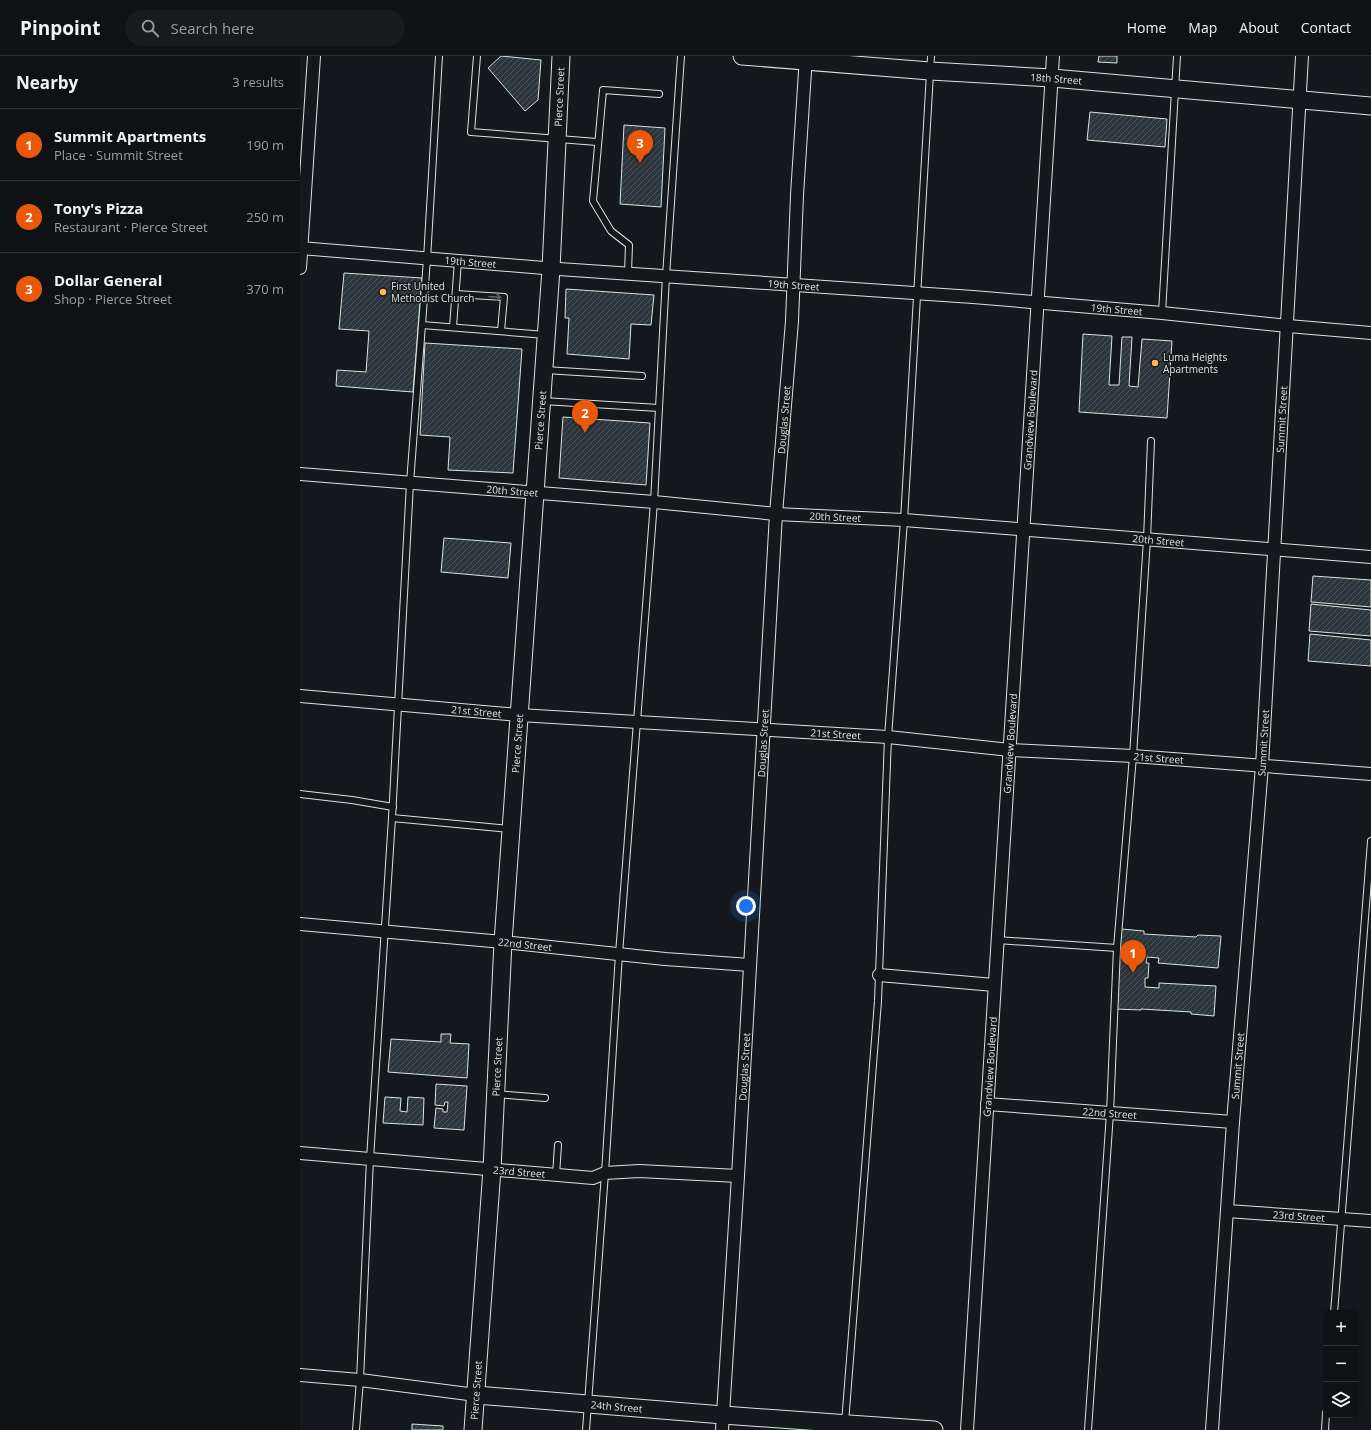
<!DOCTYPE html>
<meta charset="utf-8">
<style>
:root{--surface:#0f1215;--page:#181b1e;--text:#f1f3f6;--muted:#9b9ea0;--line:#2f3234;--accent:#ea580c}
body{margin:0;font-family:"Open Sans",sans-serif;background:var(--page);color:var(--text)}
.controls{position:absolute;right:12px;bottom:12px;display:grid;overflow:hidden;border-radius:8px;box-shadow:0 2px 6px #0003}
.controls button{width:36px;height:36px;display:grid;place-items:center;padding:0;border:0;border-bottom:1px solid var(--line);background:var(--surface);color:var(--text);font:20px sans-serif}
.you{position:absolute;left:446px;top:850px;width:14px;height:14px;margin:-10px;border:3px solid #fff;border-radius:50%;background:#1a73e8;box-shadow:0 0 0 6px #1a73e833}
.badge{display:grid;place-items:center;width:26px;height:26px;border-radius:50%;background:var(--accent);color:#fff;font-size:13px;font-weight:700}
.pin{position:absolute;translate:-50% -33px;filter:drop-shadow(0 1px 2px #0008)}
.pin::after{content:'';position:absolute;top:21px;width:14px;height:12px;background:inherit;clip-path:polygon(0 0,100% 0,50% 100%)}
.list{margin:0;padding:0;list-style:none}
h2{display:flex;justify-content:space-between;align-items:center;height:52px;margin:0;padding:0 16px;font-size:17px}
h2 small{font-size:13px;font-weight:400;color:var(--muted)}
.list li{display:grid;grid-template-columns:26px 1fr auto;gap:12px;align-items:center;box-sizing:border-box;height:72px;padding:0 16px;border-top:1px solid var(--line)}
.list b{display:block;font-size:15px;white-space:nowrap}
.list p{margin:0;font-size:13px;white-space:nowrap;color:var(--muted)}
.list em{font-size:13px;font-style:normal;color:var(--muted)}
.icon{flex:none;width:22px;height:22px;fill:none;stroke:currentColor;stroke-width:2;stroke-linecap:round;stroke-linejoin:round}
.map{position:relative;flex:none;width:1071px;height:1374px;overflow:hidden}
header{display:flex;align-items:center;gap:24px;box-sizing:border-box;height:56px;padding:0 20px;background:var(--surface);border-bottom:1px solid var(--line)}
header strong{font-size:19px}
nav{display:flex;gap:22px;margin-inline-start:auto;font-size:14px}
.search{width:280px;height:36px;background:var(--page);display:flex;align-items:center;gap:10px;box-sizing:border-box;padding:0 14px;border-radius:22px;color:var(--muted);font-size:15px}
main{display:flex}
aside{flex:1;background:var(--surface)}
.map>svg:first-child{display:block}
</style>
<header>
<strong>Pinpoint</strong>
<div class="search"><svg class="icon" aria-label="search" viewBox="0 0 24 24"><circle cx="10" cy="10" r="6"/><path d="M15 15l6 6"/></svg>Search here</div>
<nav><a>Home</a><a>Map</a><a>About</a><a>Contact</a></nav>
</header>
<main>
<aside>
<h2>Nearby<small>3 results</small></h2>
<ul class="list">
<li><span class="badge">1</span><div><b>Summit Apartments</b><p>Place · Summit Street</p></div><em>190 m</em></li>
<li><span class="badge">2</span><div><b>Tony's Pizza</b><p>Restaurant · Pierce Street</p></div><em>250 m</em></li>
<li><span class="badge">3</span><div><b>Dollar General</b><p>Shop · Pierce Street</p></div><em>370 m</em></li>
</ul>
</aside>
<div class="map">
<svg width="1071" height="1374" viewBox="0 0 1071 1374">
<defs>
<pattern id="building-hatch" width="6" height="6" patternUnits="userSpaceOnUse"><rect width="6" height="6" fill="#2c363c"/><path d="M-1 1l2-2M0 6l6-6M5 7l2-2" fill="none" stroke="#4a5358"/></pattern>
</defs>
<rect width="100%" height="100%" fill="#14181c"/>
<g fill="url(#building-hatch)" stroke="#d8e6dc">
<polygon points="201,0 241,4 238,44 225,55 188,12"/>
<polygon points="799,0 817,0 817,7 798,6"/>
<polygon points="790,56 867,63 865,91 787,84"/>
<polygon points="324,69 365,72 361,151 320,148"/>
<polygon points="44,217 122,222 113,336 36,330 37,314 66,316 69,275 39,273"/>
<polygon points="266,233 354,239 351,269 331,268 329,303 267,298 269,262 265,262"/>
<polygon points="783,278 812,280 809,329 819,329 822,281 832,281 829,330 838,331 842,283 872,285 867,362 779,356"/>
<polygon points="125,287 222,293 213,417 148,414 150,381 120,379"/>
<polygon points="263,361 350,367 346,429 259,422"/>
<polygon points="144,482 211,487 208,522 141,516"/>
<polygon points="1013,520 1071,524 1071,551 1011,546"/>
<polygon points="1011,548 1071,554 1071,580 1009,575"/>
<polygon points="1010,578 1071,584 1071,610 1008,605"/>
<polygon points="821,873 844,875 844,878 896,881 898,879 921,880 918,912 858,907 859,902 847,901 846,907 849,907 848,922 845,922 845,931 859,932 859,927 916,930 914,960 891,958 891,956 841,953 841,954 816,953"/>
<polygon points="141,978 151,978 150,987 169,988 167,1022 88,1016 91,983 141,986"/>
<polygon points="136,1028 167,1030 164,1074 134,1072 136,1052 143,1053 143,1056 147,1056 148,1046 145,1046 144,1050 135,1049"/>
<polygon points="85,1041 101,1042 100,1055 107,1056 108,1041 124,1042 123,1069 83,1067"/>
<polygon points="112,1368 143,1370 143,1374 112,1374"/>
</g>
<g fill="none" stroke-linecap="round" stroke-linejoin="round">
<g stroke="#d8e6dc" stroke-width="8">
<g id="lane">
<polyline points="177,0 171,76 297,86"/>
<polyline points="328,217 329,189 311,175 293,145 303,34 359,38"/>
<polyline points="156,238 204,241 201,275"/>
<polyline points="862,257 877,0"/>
<polyline points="122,269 246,279"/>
<polyline points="153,271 158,205"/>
<polyline points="245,314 342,320"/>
<polyline points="243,345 359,352"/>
<polyline points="0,738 52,744 93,751"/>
<polyline points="92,762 210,773"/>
<polyline points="697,884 817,892"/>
<polyline points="196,1038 245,1042"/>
<polyline points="256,1119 258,1089"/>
<polyline points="1034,1257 1071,785"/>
<polyline points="545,1367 578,945 588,681 604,464 631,0"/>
<polyline points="56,1374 60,1324 70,1103 92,762 110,427 127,203 139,0"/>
<polyline points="286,1374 305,1117 319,898 354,446 366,220 381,0"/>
<polyline points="788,1374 810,1057 817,892 833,700 847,483 851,385"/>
<polyline points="1025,1374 1026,1357"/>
</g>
</g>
<g stroke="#d8e6dc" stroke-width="14">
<g id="street">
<path id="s1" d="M0,192L244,212L673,241L862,257L988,270L1071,277"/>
<polyline points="0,212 14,0"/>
<path id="s2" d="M0,418L354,446L476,458L604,464L1071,501"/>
<path id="s3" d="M0,640L219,659L588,681L710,694L833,700L1071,718"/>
<path id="s4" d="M0,868L203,886L365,903L450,909"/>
<polyline points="579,919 694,929"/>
<path id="s5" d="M687,1048L933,1066"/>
<path id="s6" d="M0,1097L293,1122L305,1117L339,1115L438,1120"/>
<path id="s7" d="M927,1155L1071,1165"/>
<polyline points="0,1319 60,1324 176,1339"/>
<path id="s8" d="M422,1374L438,1120L476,458L492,265L497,139L506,0"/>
<path id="s9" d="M667,1374L753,0"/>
<path id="s10" d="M912,1374L933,1066L962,710L1002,0"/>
</g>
</g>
<g stroke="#d8e6dc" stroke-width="19">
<g id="secondary">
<path id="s11" d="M442,0L630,15L752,22L1071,50"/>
<path id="s12" d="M176,1339L423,1359L634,1374"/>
<path id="s13" d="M173,1374L192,1113L203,886L251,213L261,0"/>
</g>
</g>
<use href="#lane" stroke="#14181c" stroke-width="6"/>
<use href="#street" stroke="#14181c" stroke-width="12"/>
<use href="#secondary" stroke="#14181c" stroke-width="17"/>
</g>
<defs><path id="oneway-shaft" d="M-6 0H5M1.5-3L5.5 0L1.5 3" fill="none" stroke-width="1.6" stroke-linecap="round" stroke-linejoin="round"/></defs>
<use stroke="#59605f" href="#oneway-shaft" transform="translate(195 241) rotate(4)"/>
<g fill="#ffb74d" stroke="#14181c" stroke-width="1.5">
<circle cx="83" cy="236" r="4"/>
<circle cx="855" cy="307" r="4"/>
</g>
<g text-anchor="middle" stroke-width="3" stroke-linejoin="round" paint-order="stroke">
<g font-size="10" fill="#d8e6dc" stroke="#14181c">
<text dy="4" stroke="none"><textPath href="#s11" startOffset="315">18th Street</textPath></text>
<text dy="4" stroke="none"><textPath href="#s13" startOffset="1336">Pierce Street</textPath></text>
<text dy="4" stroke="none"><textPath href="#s1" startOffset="171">19th Street</textPath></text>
<text dy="4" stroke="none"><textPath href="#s1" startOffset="495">19th Street</textPath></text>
<text dy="4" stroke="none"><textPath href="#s1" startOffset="819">19th Street</textPath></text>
<text dy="4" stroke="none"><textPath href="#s13" startOffset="1012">Pierce Street</textPath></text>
<text dy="4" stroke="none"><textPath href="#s8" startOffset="1012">Douglas Street</textPath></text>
<text dy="4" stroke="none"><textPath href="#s9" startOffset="1012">Grandview Boulevard</textPath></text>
<text dy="4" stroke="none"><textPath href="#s10" startOffset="1013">Summit Street</textPath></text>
<text dy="4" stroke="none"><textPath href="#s2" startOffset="213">20th Street</textPath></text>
<text dy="4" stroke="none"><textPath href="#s2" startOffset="537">20th Street</textPath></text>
<text dy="4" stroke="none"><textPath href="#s2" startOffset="861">20th Street</textPath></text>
<text dy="4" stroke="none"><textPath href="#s3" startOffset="177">21st Street</textPath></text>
<text dy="4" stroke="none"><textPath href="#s3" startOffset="537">21st Street</textPath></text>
<text dy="4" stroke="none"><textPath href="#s13" startOffset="688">Pierce Street</textPath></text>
<text dy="4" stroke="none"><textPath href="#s8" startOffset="688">Douglas Street</textPath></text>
<text dy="4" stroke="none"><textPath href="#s9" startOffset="688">Grandview Boulevard</textPath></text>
<text dy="4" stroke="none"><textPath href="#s10" startOffset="689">Summit Street</textPath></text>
<text dy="4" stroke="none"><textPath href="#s3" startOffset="861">21st Street</textPath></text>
<text dy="4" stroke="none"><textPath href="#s4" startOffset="226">22nd Street</textPath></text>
<text dy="4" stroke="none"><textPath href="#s13" startOffset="364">Pierce Street</textPath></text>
<text dy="4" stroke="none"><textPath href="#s8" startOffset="364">Douglas Street</textPath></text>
<text dy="4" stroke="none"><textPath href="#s9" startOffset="364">Grandview Boulevard</textPath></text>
<text dy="4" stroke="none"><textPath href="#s10" startOffset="365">Summit Street</textPath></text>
<text dy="4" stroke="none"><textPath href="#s5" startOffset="123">22nd Street</textPath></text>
<text dy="4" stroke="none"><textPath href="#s6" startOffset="220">23rd Street</textPath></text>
<text dy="4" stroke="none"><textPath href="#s7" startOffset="72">23rd Street</textPath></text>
<text dy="4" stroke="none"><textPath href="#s13" startOffset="40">Pierce Street</textPath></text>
<text dy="4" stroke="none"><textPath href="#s12" startOffset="141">24th Street</textPath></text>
</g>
<g font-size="10" fill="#d8e6dc" stroke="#14181c" text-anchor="start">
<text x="91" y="234">First United<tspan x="91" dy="12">Methodist Church</tspan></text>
<text x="863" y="305">Luma Heights<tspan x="863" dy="12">Apartments</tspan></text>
</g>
</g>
</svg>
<div class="controls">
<button>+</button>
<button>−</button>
<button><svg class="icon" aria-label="layers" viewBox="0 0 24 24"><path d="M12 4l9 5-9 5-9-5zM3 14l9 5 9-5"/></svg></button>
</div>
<div class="you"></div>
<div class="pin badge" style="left:833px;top:917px">1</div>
<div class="pin badge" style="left:285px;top:377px">2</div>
<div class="pin badge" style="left:340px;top:107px">3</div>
</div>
</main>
